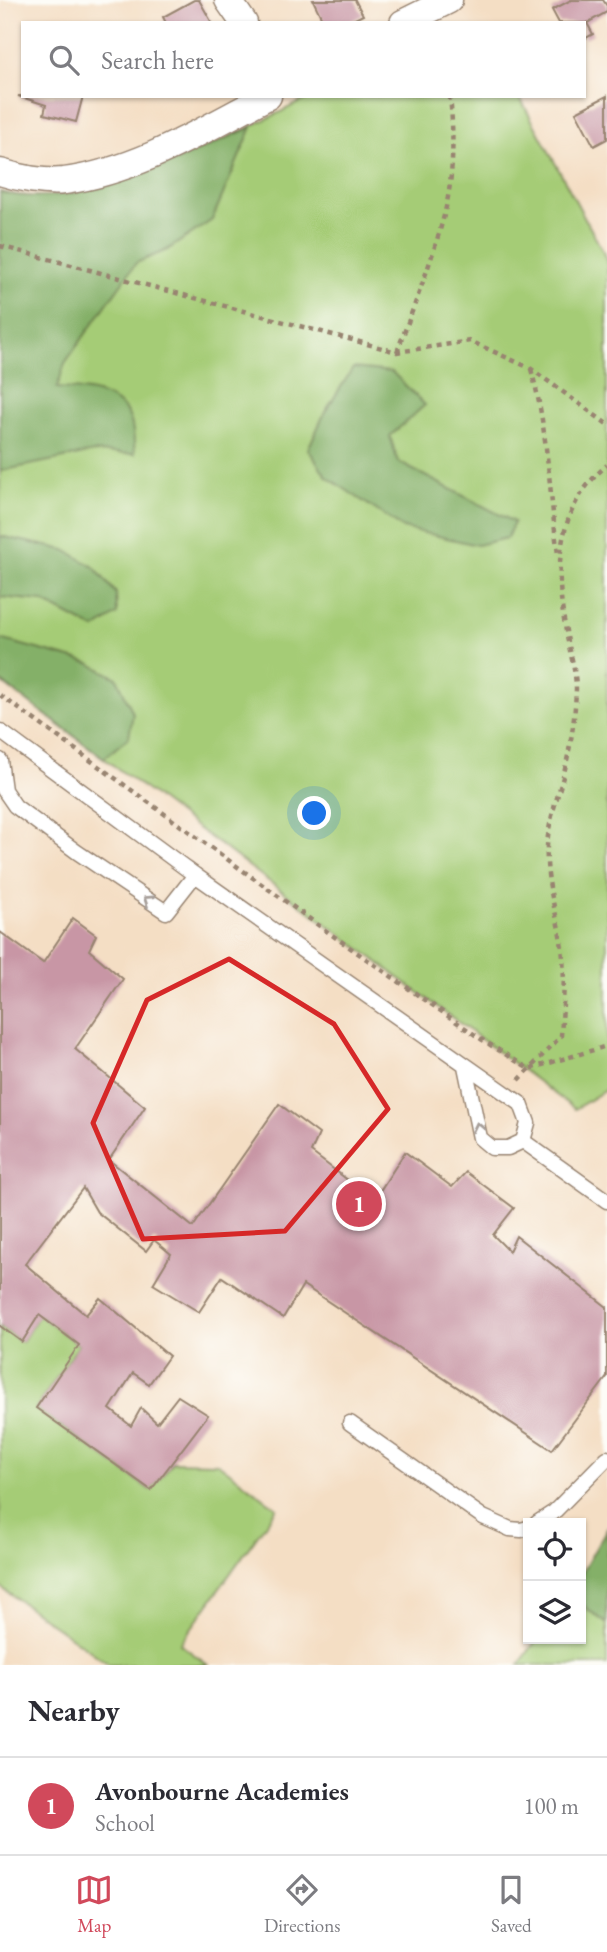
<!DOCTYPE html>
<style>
:root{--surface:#fff;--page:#f2f2f3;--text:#2b2b33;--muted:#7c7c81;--line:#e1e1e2;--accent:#d1495b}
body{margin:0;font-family:"EB Garamond",serif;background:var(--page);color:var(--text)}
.controls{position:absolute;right:21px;bottom:21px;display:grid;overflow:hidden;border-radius:0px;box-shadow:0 2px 5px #0004}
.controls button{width:63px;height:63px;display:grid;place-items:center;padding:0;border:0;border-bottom:2px solid var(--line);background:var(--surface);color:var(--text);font:35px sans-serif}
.you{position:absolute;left:315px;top:814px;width:24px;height:24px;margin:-18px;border:5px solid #fff;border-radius:50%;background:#1a73e8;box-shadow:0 0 0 10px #1a73e833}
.badge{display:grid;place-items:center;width:46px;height:46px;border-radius:50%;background:var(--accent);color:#fff;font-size:23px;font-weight:700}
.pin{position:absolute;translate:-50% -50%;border:4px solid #fff;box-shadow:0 2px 7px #0006}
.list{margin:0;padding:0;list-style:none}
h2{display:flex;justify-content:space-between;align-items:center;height:91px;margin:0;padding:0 28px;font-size:30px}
h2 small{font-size:23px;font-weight:400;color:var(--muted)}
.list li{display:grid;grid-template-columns:46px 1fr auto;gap:21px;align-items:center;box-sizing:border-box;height:98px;padding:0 28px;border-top:2px solid var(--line)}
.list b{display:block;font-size:26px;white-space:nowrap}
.list p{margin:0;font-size:23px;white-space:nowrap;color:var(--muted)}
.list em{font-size:23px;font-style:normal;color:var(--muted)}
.icon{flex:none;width:38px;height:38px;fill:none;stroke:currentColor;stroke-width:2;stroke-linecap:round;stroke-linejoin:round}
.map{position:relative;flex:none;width:607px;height:1665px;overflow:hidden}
.search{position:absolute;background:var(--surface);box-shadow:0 2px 5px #0004;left:21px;right:21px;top:21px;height:77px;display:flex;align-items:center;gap:18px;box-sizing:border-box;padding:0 24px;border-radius:0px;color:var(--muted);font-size:26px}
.sheet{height:189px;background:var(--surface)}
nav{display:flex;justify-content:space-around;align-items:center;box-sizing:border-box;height:98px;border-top:2px solid var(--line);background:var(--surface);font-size:19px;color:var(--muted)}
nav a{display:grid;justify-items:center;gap:4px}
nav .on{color:var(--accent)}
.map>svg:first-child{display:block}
</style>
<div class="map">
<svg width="607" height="1665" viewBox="0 0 607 1665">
<rect width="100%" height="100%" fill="#fdfcf7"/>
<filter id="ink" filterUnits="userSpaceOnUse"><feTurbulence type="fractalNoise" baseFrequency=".0143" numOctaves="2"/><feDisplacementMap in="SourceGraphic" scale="14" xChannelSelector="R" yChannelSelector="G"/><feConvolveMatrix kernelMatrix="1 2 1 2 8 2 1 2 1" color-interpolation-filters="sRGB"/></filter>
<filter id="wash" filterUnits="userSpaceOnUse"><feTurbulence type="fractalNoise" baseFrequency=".00686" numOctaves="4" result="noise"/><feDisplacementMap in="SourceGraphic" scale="28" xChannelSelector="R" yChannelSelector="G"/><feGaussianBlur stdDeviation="1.57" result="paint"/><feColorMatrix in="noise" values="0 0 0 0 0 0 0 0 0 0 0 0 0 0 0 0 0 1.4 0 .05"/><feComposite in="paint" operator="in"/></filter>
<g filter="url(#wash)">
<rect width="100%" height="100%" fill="#f4dec4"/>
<g fill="#a5cc76" stroke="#707b4a" stroke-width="2">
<path d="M312,96H519L607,259V1089L575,1109L0,681V192C64,207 128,179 186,155C229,137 270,118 312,96Z"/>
<polygon points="39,1315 79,1345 36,1408 150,1490 173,1462 218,1463 277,1508 180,1644 208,1665 110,1665 0,1587 0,1326 22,1342"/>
<polygon points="581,1604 607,1624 607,1665 519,1665 537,1639 581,1639"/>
</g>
<g fill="#84b067" stroke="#606d42" stroke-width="2">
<path d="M252,127L212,220L167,250L136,263L65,363L57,388C84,389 125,392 132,425C134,434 134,444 135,454L94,452L0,471V192C81,212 179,158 252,127Z"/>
<polygon points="353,368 392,372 425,405 390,436 398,462 514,522 507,538 477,545 403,528 327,477 308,449 325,412"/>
<polygon points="0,536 65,550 94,567 116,593 117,614 95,629 42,601 0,597"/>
<polygon points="0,639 89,663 117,678 133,713 129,737 104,758 0,681"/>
<polygon points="607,1528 607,1624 581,1604 581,1574"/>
</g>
<g id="blocks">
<g fill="#c896a5">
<polygon points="194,0 199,0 212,23 166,23 163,17"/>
<polygon points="313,0 355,0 363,15 347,23 324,23"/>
<polygon points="571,0 603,0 607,6 607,12 587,23 593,34 584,39 584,23 559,23 552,10"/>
<polygon points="18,96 83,96 76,122 44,114 46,105"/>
<polygon points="607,96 607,139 594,146 576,112"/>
<polygon points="73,918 96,935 89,950 123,979 75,1049 145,1107 109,1160 193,1227 279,1104 319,1134 311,1152 374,1200 405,1152 452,1187 466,1172 514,1208 493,1235 509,1251 516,1236 607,1307 607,1377 552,1450 303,1285 283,1318 222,1277 199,1312 153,1284 171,1254 154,1240 146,1251 97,1212 83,1188 25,1264 86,1315 100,1298 169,1356 149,1384 133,1373 110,1409 131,1426 141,1408 157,1423 178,1396 208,1415 151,1490 36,1408 79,1345 39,1315 22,1342 0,1326 0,932 43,963"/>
</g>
</g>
</g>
<g filter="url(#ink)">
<use href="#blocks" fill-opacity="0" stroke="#988471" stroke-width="2"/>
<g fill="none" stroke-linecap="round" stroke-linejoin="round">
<g stroke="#988471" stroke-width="17">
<g id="service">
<polyline points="0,731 195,875 521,1104 528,1123 523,1141 508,1148 492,1148 480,1138 465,1066"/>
<polyline points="0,760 4,790 15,806 77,852 166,912 195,875"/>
<polyline points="523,1141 607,1201"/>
<polyline points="350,1423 483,1517 510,1529 521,1530 528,1528"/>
<polyline points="537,1523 554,1512 607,1458"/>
</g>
</g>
<g stroke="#988471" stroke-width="29">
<g id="minor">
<polyline points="228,0 244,23"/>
<polyline points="403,23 449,0"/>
<path d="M0,172C19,178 45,183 64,181C138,171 203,130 268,96"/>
</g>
</g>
<g stroke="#988471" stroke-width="4.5" stroke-dasharray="5 5" stroke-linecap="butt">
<polyline points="0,246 397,352 470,341 530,368 607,424"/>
<path d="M397,352C413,308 431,264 443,219C454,180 454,136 450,96"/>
<path d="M531,369C548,429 549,492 558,554"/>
<polyline points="0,695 332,935 481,1039 529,1069 607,1046"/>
<path d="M519,1080L561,1036C563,1004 566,972 561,941C557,914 548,889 547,862C545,829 556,804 564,773C571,745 575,718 576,689C576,670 569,650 566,631C554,569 555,509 607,465"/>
</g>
<use href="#service" stroke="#fff" stroke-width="14"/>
<use href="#minor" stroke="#fff" stroke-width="26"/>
</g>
<defs><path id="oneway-chevron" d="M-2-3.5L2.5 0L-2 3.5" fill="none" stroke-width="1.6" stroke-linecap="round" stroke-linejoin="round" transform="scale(1.75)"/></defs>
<g stroke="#a79f9a">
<use href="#oneway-chevron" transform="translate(148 900) rotate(-146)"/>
<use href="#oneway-chevron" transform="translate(478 1127) rotate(-102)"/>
</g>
</g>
<path fill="none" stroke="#d62828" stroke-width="5" stroke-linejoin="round" d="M229,959L334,1024L388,1109L285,1231L143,1239L93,1123L147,1000Z"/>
</svg>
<div class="controls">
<button><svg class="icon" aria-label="locate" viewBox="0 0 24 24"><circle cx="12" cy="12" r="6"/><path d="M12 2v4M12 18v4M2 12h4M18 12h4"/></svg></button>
<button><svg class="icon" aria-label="layers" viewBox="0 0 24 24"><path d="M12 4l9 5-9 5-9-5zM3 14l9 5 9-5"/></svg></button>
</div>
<div class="you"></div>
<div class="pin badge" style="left:359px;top:1204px">1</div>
<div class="search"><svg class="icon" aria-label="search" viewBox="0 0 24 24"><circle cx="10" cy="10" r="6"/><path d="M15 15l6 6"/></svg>Search here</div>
</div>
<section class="sheet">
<h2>Nearby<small></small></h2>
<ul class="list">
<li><span class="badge">1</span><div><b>Avonbourne Academies</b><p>School</p></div><em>100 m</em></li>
</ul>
</section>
<nav>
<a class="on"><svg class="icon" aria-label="map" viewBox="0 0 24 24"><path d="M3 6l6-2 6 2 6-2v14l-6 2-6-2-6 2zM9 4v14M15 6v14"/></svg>Map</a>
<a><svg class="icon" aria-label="directions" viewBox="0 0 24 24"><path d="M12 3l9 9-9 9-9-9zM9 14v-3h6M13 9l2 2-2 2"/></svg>Directions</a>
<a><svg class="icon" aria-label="saved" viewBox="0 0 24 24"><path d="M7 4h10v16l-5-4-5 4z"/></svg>Saved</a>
</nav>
